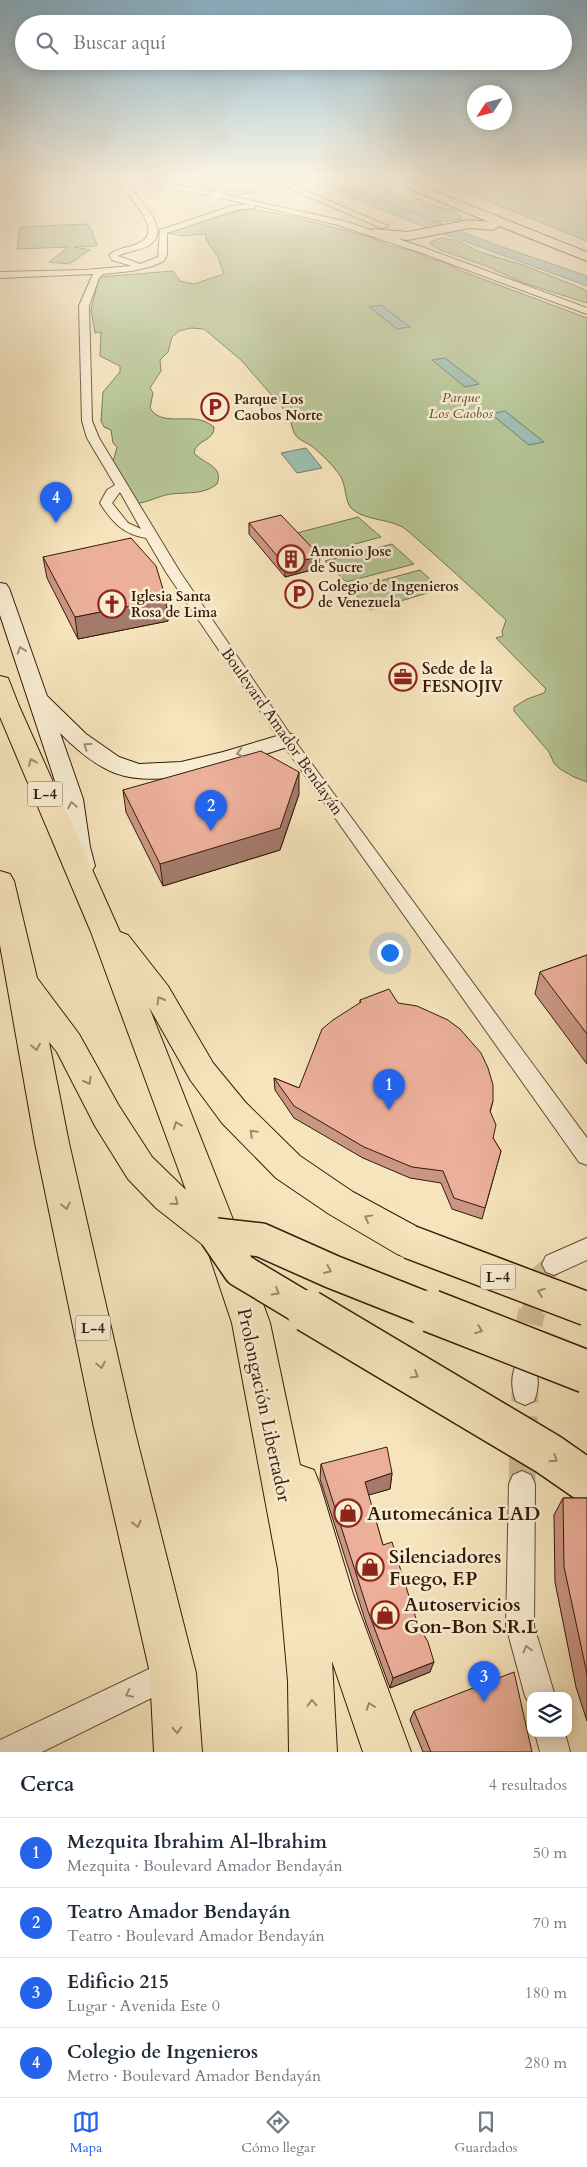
<!DOCTYPE html>
<html lang="es">
<meta charset="utf-8">
<style>
:root{--surface:#fff;--page:#f6f6f7;--text:#1f2937;--muted:#747a83;--line:#e0e1e3;--accent:#2563eb}
body{margin:0;font-family:Cardo,serif;background:var(--page);color:var(--text)}
.controls{position:absolute;right:15px;bottom:15px;display:grid;overflow:hidden;border-radius:10px;box-shadow:0 2px 12px #0003}
.controls button{width:45px;height:45px;display:grid;place-items:center;padding:0;border:0;border-bottom:1px solid var(--line);background:var(--surface);color:var(--text);font:25px sans-serif}
.compass{position:absolute;left:467px;top:85px;width:45px;height:45px;border-radius:50%;background:var(--surface);box-shadow:0 2px 12px #0003;rotate:234deg}
.you{position:absolute;left:389px;top:952px;width:18px;height:18px;margin:-12px;border:4px solid #fff;border-radius:50%;background:#1a73e8;box-shadow:0 0 0 8px #1a73e833}
.badge{display:grid;place-items:center;width:32px;height:32px;border-radius:50%;background:var(--accent);color:#fff;font-size:16px;font-weight:700}
.pin{position:absolute;translate:-50% -41px;filter:drop-shadow(0 1px 2px #0008)}
.pin::after{content:'';position:absolute;top:26px;width:18px;height:15px;background:inherit;clip-path:polygon(0 0,100% 0,50% 100%)}
.list{margin:0;padding:0;list-style:none}
h2{display:flex;justify-content:space-between;align-items:center;height:65px;margin:0;padding:0 20px;font-size:21px}
h2 small{font-size:16px;font-weight:400;color:var(--muted)}
.list li{display:grid;grid-template-columns:32px 1fr auto;gap:15px;align-items:center;box-sizing:border-box;height:70px;padding:0 20px;border-top:1px solid var(--line)}
.list b{display:block;font-size:19px;white-space:nowrap}
.list p{margin:0;font-size:16px;white-space:nowrap;color:var(--muted)}
.list em{font-size:16px;font-style:normal;color:var(--muted)}
.icon{flex:none;width:28px;height:28px;fill:none;stroke:currentColor;stroke-width:2;stroke-linecap:round;stroke-linejoin:round}
.map{position:relative;flex:none;width:587px;height:1752px;overflow:hidden}
.search{position:absolute;background:var(--surface);box-shadow:0 2px 12px #0003;left:15px;right:15px;top:15px;height:55px;display:flex;align-items:center;gap:12px;box-sizing:border-box;padding:0 18px;border-radius:28px;color:var(--muted);font-size:19px}
.sheet{height:345px;background:var(--surface)}
nav{display:flex;justify-content:space-around;align-items:center;box-sizing:border-box;height:70px;border-top:1px solid var(--line);background:var(--surface);font-size:14px;color:var(--muted)}
nav a{display:grid;justify-items:center;gap:2px}
nav .on{color:var(--accent)}
.map>svg:first-child{display:block}
</style>
<div class="map">
<svg width="587" height="1752" viewBox="0 0 587 1752">
<rect width="100%" height="100%" fill="#f6e4bc"/>
<filter id="stains"><feTurbulence type="fractalNoise" baseFrequency=".004" numOctaves="4"/><feColorMatrix values="0 0 0 0 .2 0 0 0 0 .09 0 0 0 0 .02 0 0 0 .5 -.17"/></filter>
<radialGradient id="worn" r=".72"><stop offset=".6" stop-color="#630" stop-opacity="0"/><stop offset="1" stop-color="#630" stop-opacity=".3"/></radialGradient>
<g fill="#b6c596" stroke="#767050">
<path d="M144,175H203L210,188L232,191L248,189L257,192C248,193 238,195 229,195C202,194 169,183 144,175Z"/>
<path d="M316,175H369L388,183L387,189L394,193L387,195L410,202L419,199C424,201 429,204 434,206C444,210 459,207 462,219L437,222Z"/>
<polygon points="423,175 587,175 587,241 426,176"/>
<path d="M251,209L289,216L367,236L391,246L414,251L427,258L446,263L464,272L587,318V782L574,777L560,769L554,763L549,752L514,711V707L527,699L544,693L546,689L496,638L503,636L502,632L506,620C474,590 441,560 408,531C394,518 367,522 352,509C344,502 347,484 339,474C332,464 322,455 313,447C308,443 301,441 297,437C291,430 292,421 287,413L241,360L204,329L191,328L179,331L172,337L168,352L160,360L161,371L150,388L153,393L150,408C160,425 183,416 200,420C205,421 210,424 214,427C215,441 195,440 194,453C204,464 224,466 217,484C204,495 187,492 171,494C157,496 144,505 129,504L122,496L112,466L117,447L113,443L111,430L104,427L101,421L103,392L120,372V366L100,356L101,332L95,333L91,310L99,277L173,271L180,281L194,284L224,274L218,257L206,240V234L182,236L168,233L218,215Z"/>
<polygon points="87,224 92,231 97,246 74,247 90,250 69,264 49,262 69,247 17,249 20,227"/>
<polygon points="440,238 456,240 482,253 523,265 581,288 587,291 587,303 521,282 484,265 440,250 429,243"/>
<polygon points="358,517 381,537 318,554 297,533"/>
<polygon points="392,544 414,564 346,582 325,561"/>
<polygon points="420,570 441,589 370,610 350,589"/>
</g>
<g fill="#9dbeb2" stroke="#737d6f">
<polygon points="296,175 316,175 491,243 587,276 587,286 412,222"/>
<polygon points="381,305 410,327 397,329 369,307"/>
<polygon points="445,358 479,384 465,387 432,360"/>
<polygon points="505,411 544,442 529,445 491,414"/>
<polygon points="306,448 322,468 297,473 281,453"/>
</g>
<g fill="none" stroke-linecap="round" stroke-linejoin="round">
<polyline stroke="#cfbc99" stroke-width="21" stroke-dasharray="21 11" stroke-linecap="butt" points="532,1312 540,1276 554,1264"/>
<g stroke="#cfbc99" stroke-width="27" stroke-dasharray="27 14" stroke-linecap="butt">
<polyline points="529,1324 532,1311"/>
<polyline points="522,1484 525,1392"/>
</g>
<g stroke="#654d37" stroke-width="2">
<g id="minor">
<path d="M113,175H120C130,192 177,229 148,246C139,251 127,251 118,256L140,264L158,257L160,230L232,206L249,204L170,188L137,175H148L175,184L344,221L422,247L587,308V314L416,251L338,225L254,205V208L236,210L167,233V254L164,261L153,266L132,271L103,274L99,278L89,306L92,421L99,438L180,572L292,737L587,1138V1165L579,1162L282,743L166,572L146,538C123,534 112,522 100,503L107,490L115,485L87,438L82,421L79,306L93,274L0,278V272L85,270L132,266L112,260L109,255C118,247 131,248 141,242C166,228 121,190 113,175ZM120,492L141,529L128,523L112,503Z"/>
<polygon points="211,175 219,175 223,188 217,188"/>
<polygon points="259,175 269,175 388,226 381,228"/>
<polygon points="587,1238 587,1260 554,1275 546,1272 542,1264 546,1256"/>
<path d="M525,1361L534,1364C539,1376 539,1389 534,1401L525,1405L516,1401C511,1389 511,1376 516,1364Z"/>
<polygon points="522,1471 531,1475 535,1484 534,1626 555,1696 531,1696 531,1707 525,1696 506,1626 509,1484 513,1475"/>
<polygon points="170,1659 180,1664 185,1674 180,1684 42,1752 0,1752 0,1740"/>
<polygon points="535,1733 565,1733 570,1752 540,1752"/>
</g>
</g>
<g stroke="#351b0b" stroke-width="2">
<path id="secondary" d="M0,583L6,584L9,588L47,696L86,734L119,757L139,764L181,762L223,752L287,733L294,735L298,740L294,745C244,760 167,792 115,773C94,765 76,749 60,733L83,799L90,847L95,866L91,872L83,874L75,872L66,847L61,799L0,615Z"/>
</g>
<g stroke="#351b0b" stroke-width="2">
<polygon id="primary" points="0,676 8,678 19,706 120,932 128,935 168,986 213,1063 246,1103 300,1156 353,1192 423,1230 428,1242 423,1254 410,1259 397,1254 329,1214 276,1178 222,1123 191,1081 149,1007 232,1217 270,1323 300,1465 314,1470 320,1485 353,1594 411,1752 363,1752 332,1661 337,1752 289,1752 288,1681 278,1569 232,1323 207,1248 156,1208 128,1179 95,1126 57,1052 49,1042 69,1143 134,1428 196,1673 202,1752 154,1752 150,1673 94,1428 35,1143 0,945 0,871 10,874 14,881 37,978 79,1034 119,1106 152,1157 186,1190 91,932 0,717"/>
</g>
<g stroke="#351b0b" stroke-width="2">
<polygon id="motorway" points="377,175 394,175 587,252 587,261 499,226 493,230 469,228 408,240 369,236 367,233 373,229 408,232 469,220 489,222"/>
</g>
<use href="#minor" fill="#f9edd3" fill-rule="evenodd"/>
<use href="#secondary" fill="#f9edd3" fill-rule="evenodd"/>
<use href="#primary" fill="#f6e4bc" fill-rule="evenodd"/>
<use href="#motorway" fill="#f6e4bc" fill-rule="evenodd"/>
<g stroke="#654d37" stroke-width="9" stroke-linecap="butt">
<polyline id="minor-bridge" points="208,205 218,194 220,186"/>
</g>
<g stroke="#351b0b" stroke-width="36" stroke-linecap="butt">
<g id="primary-bridge-far1">
<polyline points="216,1235 240,1270 310,1312"/>
<polyline points="216,1235 261,1240 333,1272 434,1312"/>
<polyline points="410,1242 587,1309"/>
</g>
</g>
<g stroke="#351b0b" stroke-width="45" stroke-linecap="butt">
<g id="primary-bridge">
<polyline points="308,1311 548,1454 587,1481"/>
<polyline points="431,1311 587,1372"/>
</g>
</g>
<use href="#minor-bridge" stroke="#f9edd3" stroke-width="8"/>
<use href="#primary-bridge-far1" stroke="#f6e4bc" stroke-width="33"/>
<use href="#primary-bridge" stroke="#f6e4bc" stroke-width="42"/>
</g>
<g fill="#ca9684" stroke="#351b0b">
<polygon points="249,523 319,568 285,577 249,534"/>
<polygon points="43,557 166,599 168,621 78,639 47,578"/>
<polygon points="123,790 299,794 280,850 163,886 126,812"/>
<polygon points="587,955 587,1064 535,994 540,972"/>
<polygon points="360,1000 398,1003 493,1101 490,1112 493,1138 501,1151 482,1219 452,1209 441,1183 410,1178 363,1158 294,1118 275,1090 274,1078 299,1088 360,1003"/>
<polygon points="321,1464 392,1473 390,1489 368,1495 383,1545 430,1672 390,1688 366,1623 320,1479"/>
<polygon points="563,1498 587,1498 587,1721 576,1687 555,1582 554,1515"/>
<polygon points="414,1711 532,1752 423,1752 410,1720"/>
</g>
<g fill="#a47a6c" stroke="#351b0b">
<polygon points="320,556 319,568 285,577 285,565"/>
<polygon points="166,599 168,621 78,639 75,617"/>
<polygon points="299,772 299,794 280,850 163,886 160,864"/>
<polygon points="392,1473 390,1489 362,1497 365,1482"/>
<polygon points="434,1662 430,1672 390,1688 393,1678"/>
</g>
<g fill="#ebaf9a" stroke="#351b0b">
<polygon points="281,515 320,556 285,565 249,523"/>
<polygon points="131,538 156,566 166,599 75,617 43,557"/>
<polygon points="261,751 299,772 280,828 160,864 123,790"/>
<polygon points="587,955 587,1034 540,972"/>
<polygon points="389,989 398,1003 417,1006 448,1020 460,1029 481,1053 488,1068 493,1085 493,1101 490,1111 496,1125 493,1138 501,1151 485,1208 454,1198 443,1171 412,1167 364,1147 294,1106 274,1078 299,1088 322,1029 333,1020 361,1002 360,1000"/>
<polygon points="387,1447 392,1473 365,1482 383,1545 392,1542 418,1625 428,1642 434,1662 393,1678 368,1611 321,1464"/>
<polygon points="563,1498 587,1498 587,1674 564,1567"/>
<polygon points="514,1672 532,1752 431,1752 414,1711"/>
</g>
<defs><path id="oneway-chevron" d="M-2-3.5L2.5 0L-2 3.5" fill="none" stroke-width="1.6" stroke-linecap="round" stroke-linejoin="round" transform="scale(1.25)"/></defs>
<g stroke="#a18e79">
<use href="#oneway-chevron" transform="translate(21 650) rotate(-109)"/>
<use href="#oneway-chevron" transform="translate(87 746) rotate(-144)"/>
<use href="#oneway-chevron" transform="translate(240 753) rotate(165)"/>
<use href="#oneway-chevron" transform="translate(72 805) rotate(-100)"/>
<use href="#oneway-chevron" transform="translate(527 1649) rotate(-105)"/>
<use href="#oneway-chevron" transform="translate(129 1694) rotate(154)"/>
</g>
<g stroke="#9f8a6c">
<use href="#oneway-chevron" transform="translate(32 762) rotate(-113)"/>
<use href="#oneway-chevron" transform="translate(160 1000) rotate(-120)"/>
<use href="#oneway-chevron" transform="translate(36 1047) rotate(79)"/>
<use href="#oneway-chevron" transform="translate(88 1081) rotate(62)"/>
<use href="#oneway-chevron" transform="translate(177 1125) rotate(-112)"/>
<use href="#oneway-chevron" transform="translate(253 1133) rotate(-135)"/>
<use href="#oneway-chevron" transform="translate(175 1202) rotate(39)"/>
<use href="#oneway-chevron" transform="translate(66 1206) rotate(78)"/>
<use href="#oneway-chevron" transform="translate(368 1218) rotate(-151)"/>
<use href="#oneway-chevron" transform="translate(328 1270) rotate(23)"/>
<use href="#oneway-chevron" transform="translate(276 1292) rotate(31)"/>
<use href="#oneway-chevron" transform="translate(541 1292) rotate(-160)"/>
<use href="#oneway-chevron" transform="translate(479 1330) rotate(21)"/>
<use href="#oneway-chevron" transform="translate(101 1365) rotate(78)"/>
<use href="#oneway-chevron" transform="translate(415 1375) rotate(31)"/>
<use href="#oneway-chevron" transform="translate(554 1459) rotate(34)"/>
<use href="#oneway-chevron" transform="translate(137 1524) rotate(76)"/>
<use href="#oneway-chevron" transform="translate(312 1703) rotate(-91)"/>
<use href="#oneway-chevron" transform="translate(370 1706) rotate(-110)"/>
<use href="#oneway-chevron" transform="translate(177 1730) rotate(87)"/>
</g>
<linearGradient id="sky" x2="0" y2="1"><stop stop-color="#8ab8d2"/><stop offset="0.42" stop-color="#fbf3e1"/><stop offset="1" stop-color="#fbf3e1" stop-opacity="0"/></linearGradient>
<rect width="587" height="420" fill="url(#sky)"/>
<defs>
<g id="parking-ring" transform="scale(1.4375)"><circle r="9.5" fill="#f9edd3" stroke="#8f2418" stroke-width="1.5"/><path d="M-3.5-5.5H1a3.5 3.5 0 0 1 0 7H-1V5.5H-3.5ZM-1-3.4V-.6H.8a1.4 1.4 0 0 0 0-2.8Z" fill="#8f2418"/></g>
<g id="building-ring" transform="scale(1.4375)"><circle r="9.5" fill="#f9edd3" stroke="#8f2418" stroke-width="1.5"/><path d="M-4-6H4V6H1V3H-1V6H-4ZM-2.5-4.3h1.7v1.8h-1.7ZM.8-4.3h1.7v1.8H.8ZM-2.5-1h1.7V.8h-1.7ZM.8-1h1.7V.8H.8Z" fill="#8f2418"/></g>
<g id="church-ring" transform="scale(1.4375)"><circle r="9.5" fill="#f9edd3" stroke="#8f2418" stroke-width="1.5"/><path d="M-1.2-6h2.4v3.5h3.3v2.4h-3.3V6h-2.4V-.1h-3.3v-2.4h3.3Z" fill="#8f2418"/></g>
<g id="office-ring" transform="scale(1.4375)"><circle r="9.5" fill="#f9edd3" stroke="#8f2418" stroke-width="1.5"/><path d="M-6-3h4V-5.5h4V-3h4V5H-6ZM-1-4.5V-3h2v-1.5ZM-6 0V1H6V0Z" fill="#8f2418"/></g>
<g id="shop-ring" transform="scale(1.4375)"><circle r="9.5" fill="#f9edd3" stroke="#8f2418" stroke-width="1.5"/><path d="M-5-2.5h2.3a2.7 3.5 0 0 1 5.4 0H5L5.5 6h-11ZM-1.5-2.5h3a1.5 2.3 0 0 0-3 0Z" fill="#8f2418"/></g>
</defs>
<g fill-rule="evenodd">
<use href="#parking-ring" x="215" y="407"/>
<use href="#building-ring" x="291" y="559"/>
<use href="#parking-ring" x="299" y="594"/>
<use href="#church-ring" x="112" y="604"/>
<use href="#office-ring" x="403" y="677"/>
<use href="#shop-ring" x="348" y="1513"/>
<use href="#shop-ring" x="370" y="1567"/>
<use href="#shop-ring" x="385" y="1615"/>
</g>
<g text-anchor="middle" stroke-width="5" stroke-linejoin="round" paint-order="stroke">
<g font-size="14" font-style="italic" fill="#5c4e35" stroke="#f9edd3">
<text x="461" y="402">Parque<tspan x="461" dy="16">Los Caobos</tspan></text>
</g>
<g font-size="14" font-weight="bold" fill="#351b0b" stroke="#f9edd3" text-anchor="start">
<text x="234" y="404">Parque Los<tspan x="234" dy="16">Caobos Norte</tspan></text>
<text x="310" y="556">Antonio Jose<tspan x="310" dy="16">de Sucre</tspan></text>
<text x="318" y="591">Colegio de Ingenieros<tspan x="318" dy="16">de Venezuela</tspan></text>
<text x="131" y="601">Iglesia Santa<tspan x="131" dy="16">Rosa de Lima</tspan></text>
</g>
<g fill="#f9edd3" stroke="#705a47" stroke-width="1">
<rect x="27.5" y="781.5" width="35" height="25" rx="4"/>
<rect x="480.5" y="1264.5" width="35" height="25" rx="4"/>
<rect x="75.5" y="1315.5" width="35" height="25" rx="4"/>
</g>
<g font-size="15" font-weight="bold" fill="#351b0b">
<text x="45" y="799">L-4</text>
<text x="498" y="1282">L-4</text>
<text x="93" y="1333">L-4</text>
</g>
<g font-size="16" font-weight="bold" fill="#351b0b" stroke="#f9edd3" text-anchor="start">
<text x="422" y="674">Sede de la<tspan x="422" dy="18">FESNOJIV</tspan></text>
</g>
<g font-size="16" fill="#351b0b" stroke="#f9edd3">
<text transform="translate(283 731) rotate(55)" y="6">Boulevard Amador Bendayán</text>
</g>
<g font-size="19" fill="#351b0b" stroke="#f9edd3">
<text transform="translate(265 1405) rotate(78)" y="7">Prolongación Libertador</text>
</g>
<g font-size="19" font-weight="bold" fill="#351b0b" stroke="#f9edd3" text-anchor="start">
<text x="367" y="1520">Automecánica LAD</text>
<text x="389" y="1563">Silenciadores<tspan x="389" dy="22">Fuego, F.P</tspan></text>
<text x="404" y="1611">Autoservicios<tspan x="404" dy="22">Gon-Bon S.R.L</tspan></text>
</g>
</g>
<rect width="100%" height="100%" filter="url(#stains)"/>
<rect width="100%" height="100%" fill="url(#worn)"/>
</svg>
<div class="controls">
<button><svg class="icon" aria-label="layers" viewBox="0 0 24 24"><path d="M12 4l9 5-9 5-9-5zM3 14l9 5 9-5"/></svg></button>
</div>
<svg class="compass" viewBox="-18 -18 36 36"><path d="M0-13l5 13h-10z" fill="#e53935"/><path d="M0 13l5-13h-10z" fill="#747a83"/></svg>
<div class="you"></div>
<div class="pin badge" style="left:389px;top:1110px">1</div>
<div class="pin badge" style="left:211px;top:831px">2</div>
<div class="pin badge" style="left:484px;top:1702px">3</div>
<div class="pin badge" style="left:56px;top:523px">4</div>
<div class="search"><svg class="icon" aria-label="search" viewBox="0 0 24 24"><circle cx="10" cy="10" r="6"/><path d="M15 15l6 6"/></svg>Buscar aquí</div>
</div>
<section class="sheet">
<h2>Cerca<small>4 resultados</small></h2>
<ul class="list">
<li><span class="badge">1</span><div><b>Mezquita Ibrahim Al-lbrahim</b><p>Mezquita · Boulevard Amador Bendayán</p></div><em>50 m</em></li>
<li><span class="badge">2</span><div><b>Teatro Amador Bendayán</b><p>Teatro · Boulevard Amador Bendayán</p></div><em>70 m</em></li>
<li><span class="badge">3</span><div><b>Edificio 215</b><p>Lugar · Avenida Este 0</p></div><em>180 m</em></li>
<li><span class="badge">4</span><div><b>Colegio de Ingenieros</b><p>Metro · Boulevard Amador Bendayán</p></div><em>280 m</em></li>
</ul>
</section>
<nav>
<a class="on"><svg class="icon" aria-label="map" viewBox="0 0 24 24"><path d="M3 6l6-2 6 2 6-2v14l-6 2-6-2-6 2zM9 4v14M15 6v14"/></svg>Mapa</a>
<a><svg class="icon" aria-label="directions" viewBox="0 0 24 24"><path d="M12 3l9 9-9 9-9-9zM9 14v-3h6M13 9l2 2-2 2"/></svg>Cómo llegar</a>
<a><svg class="icon" aria-label="saved" viewBox="0 0 24 24"><path d="M7 4h10v16l-5-4-5 4z"/></svg>Guardados</a>
</nav>
